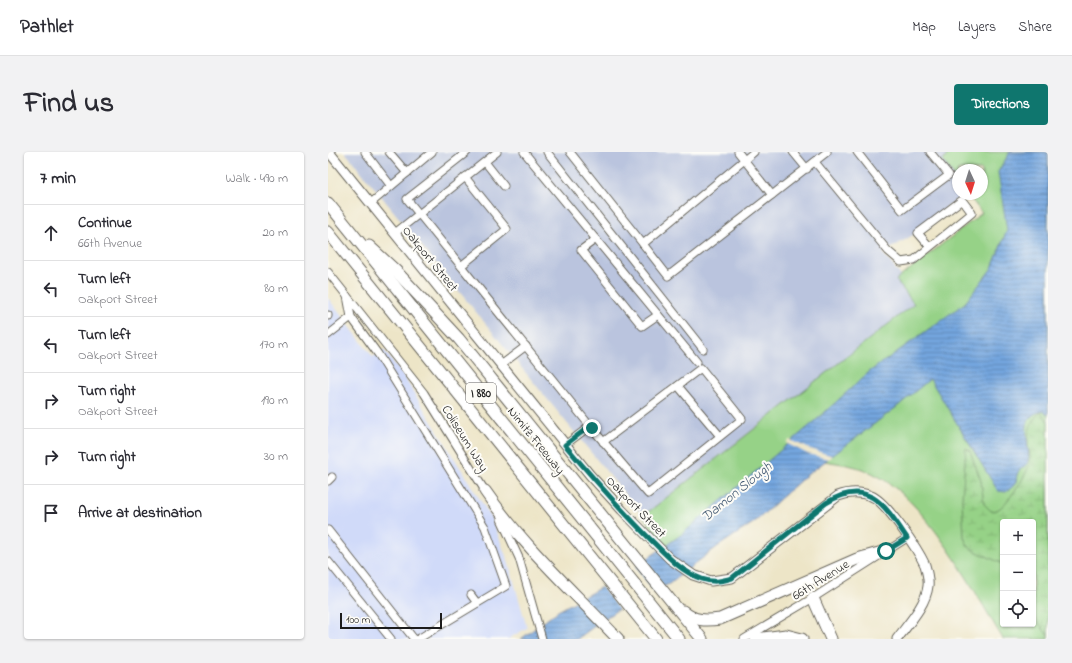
<!DOCTYPE html>
<meta charset="utf-8">
<style>
:root{--surface:#fff;--page:#f2f2f3;--text:#2b2b33;--muted:#7c7c81;--line:#e1e1e2;--accent:#0f766e}
body{margin:0;font-family:"Indie Flower",sans-serif;background:var(--page);color:var(--text)}
.controls{position:absolute;right:12px;bottom:12px;display:grid;overflow:hidden;border-radius:4px;box-shadow:0 1px 3px #0004}
.controls button{width:36px;height:36px;display:grid;place-items:center;padding:0;border:0;border-bottom:1px solid var(--line);background:var(--surface);color:var(--text);font:20px sans-serif}
.compass{position:absolute;left:624px;top:12px;width:36px;height:36px;border-radius:50%;background:var(--surface);box-shadow:0 1px 3px #0004;rotate:176deg}
.scale{position:absolute;left:12px;bottom:10px;width:102px;box-sizing:border-box;padding-left:4px;border:2px solid #1c1c1c;border-top:0;font-size:11px;line-height:14px;white-space:nowrap;color:#1c1c1c;-webkit-text-stroke:3px #fdfcf7;paint-order:stroke}
.stop{position:absolute;width:12px;height:12px;margin:-9px;border:3px solid #0f766e;border-radius:50%;background:#fff}
.stop.end{background:#0f766e;border-color:#fff;box-shadow:0 1px 4px #0008}
.list{margin:0;padding:0;list-style:none}
h2{display:flex;justify-content:space-between;align-items:center;height:52px;margin:0;padding:0 16px;font-size:17px}
h2 small{font-size:13px;font-weight:400;color:var(--muted)}
.list li{display:grid;grid-template-columns:26px 1fr auto;gap:12px;align-items:center;box-sizing:border-box;height:56px;padding:0 16px;border-top:1px solid var(--line)}
.list b{display:block;font-size:15px;white-space:nowrap}
.list p{margin:0;font-size:13px;white-space:nowrap;color:var(--muted)}
.list em{font-size:13px;font-style:normal;color:var(--muted)}
.icon{flex:none;width:22px;height:22px;fill:none;stroke:currentColor;stroke-width:2;stroke-linecap:round;stroke-linejoin:round}
.map{position:relative;flex:none;width:720px;height:487px;overflow:hidden;border-radius:4px}
header{display:flex;align-items:center;gap:24px;box-sizing:border-box;height:56px;padding:0 20px;background:var(--surface);border-bottom:1px solid var(--line)}
header strong{font-size:19px}
nav{display:flex;gap:22px;margin-inline-start:auto;font-size:14px}
.intro{display:flex;align-items:center;justify-content:space-between;box-sizing:border-box;height:96px;padding:0 24px}
h1{margin:0;font-size:28px}
.button{padding:10px 18px;border-radius:4px;background:var(--accent);color:#fff;font-size:14px;font-weight:700}
main{display:flex;gap:24px;padding:0 24px}
aside{flex:1;background:var(--surface);border-radius:4px;box-shadow:0 1px 3px #0004}
.map>svg:first-child{display:block}
</style>
<header>
<strong>Pathlet</strong>
<nav><a>Map</a><a>Layers</a><a>Share</a></nav>
</header>
<div class="intro"><h1>Find us</h1><a class="button">Directions</a></div>
<main>
<aside>
<h2>7 min<small>Walk · 490 m</small></h2>
<ul class="list">
<li><svg class="icon" aria-label="ahead" viewBox="0 0 24 24"><path d="M12 20V5M6 11l6-6 6 6"/></svg><div><b>Continue</b><p>66th Avenue</p></div><em>20 m</em></li>
<li><svg class="icon" aria-label="left" viewBox="0 0 24 24"><path d="M17 20v-9H6M10 6l-5 5 5 5"/></svg><div><b>Turn left</b><p>Oakport Street</p></div><em>80 m</em></li>
<li><svg class="icon" aria-label="left" viewBox="0 0 24 24"><path d="M17 20v-9H6M10 6l-5 5 5 5"/></svg><div><b>Turn left</b><p>Oakport Street</p></div><em>170 m</em></li>
<li><svg class="icon" aria-label="right" viewBox="0 0 24 24"><path d="M7 20v-9h11M14 6l5 5-5 5"/></svg><div><b>Turn right</b><p>Oakport Street</p></div><em>190 m</em></li>
<li><svg class="icon" aria-label="right" viewBox="0 0 24 24"><path d="M7 20v-9h11M14 6l5 5-5 5"/></svg><div><b>Turn right</b></div><em>30 m</em></li>
<li><svg class="icon" aria-label="arrive" viewBox="0 0 24 24"><path d="M6 21V4h12l-3 4 3 4H6"/></svg><div><b>Arrive at destination</b></div></li>
</ul>
</aside>
<div class="map">
<svg width="720" height="487" viewBox="0 0 720 487">
<defs>
<pattern id="wetland-marsh" width="20" height="14" patternUnits="userSpaceOnUse"><rect width="20" height="14" fill="#96d287"/><path d="M1 5h8M5 5V1M11 12h8M15 12V8" fill="none" stroke="#81b474"/></pattern>
<pattern id="water-rules" width="6" height="5" patternUnits="userSpaceOnUse"><rect width="6" height="5" fill="#73a5de"/><path d="M0 2.5h6" fill="none" stroke="#5e86b3"/></pattern>
</defs>
<rect width="100%" height="100%" fill="#fdfcf7"/>
<filter id="ink" filterUnits="userSpaceOnUse"><feTurbulence type="fractalNoise" baseFrequency=".025" numOctaves="2"/><feDisplacementMap in="SourceGraphic" scale="8" xChannelSelector="R" yChannelSelector="G"/><feConvolveMatrix kernelMatrix="1 2 1 2 8 2 1 2 1" color-interpolation-filters="sRGB"/></filter>
<filter id="wash" filterUnits="userSpaceOnUse"><feTurbulence type="fractalNoise" baseFrequency=".012" numOctaves="4" result="noise"/><feDisplacementMap in="SourceGraphic" scale="16" xChannelSelector="R" yChannelSelector="G"/><feGaussianBlur stdDeviation="0.9" result="paint"/><feColorMatrix in="noise" values="0 0 0 0 0 0 0 0 0 0 0 0 0 0 0 0 0 1.4 0 .05"/><feComposite in="paint" operator="in"/></filter>
<g filter="url(#wash)">
<rect width="100%" height="100%" fill="#ede5c7"/>
<polygon fill="#d0daf9" points="0,146 45,205 56,198 73,220 164,367 181,412 199,476 180,487 0,487"/>
<polygon fill="#bac4de" points="17,0 621,0 615,9 630,29 630,42 636,42 585,83 555,101 596,154 433,271 315,364"/>
<path fill="#96d287" stroke="#597752" fill-rule="evenodd" d="M621,0H720V487H675C644,436 599,347 544,321C526,312 504,311 485,307L338,393L315,364L586,152L568,128L654,61L639,42H654V18H630V29L615,9ZM675,370H705V472H675Z"/>
<path fill="url(#wetland-marsh)" stroke="#597752" d="M713,260L720,270V484L705,463V370H675V412L645,398L640,394L636,385L634,347L638,296L642,299L653,329L656,352L663,359C666,359 670,358 672,356C681,349 701,321 702,309C703,304 701,299 700,294C699,282 703,267 713,260Z"/>
<path fill="url(#water-rules)" stroke="#48607d" d="M682,0H720V263L715,259C688,264 703,292 700,309C699,314 693,316 690,320C688,324 689,329 687,332C685,335 680,338 678,340L670,339L602,227L570,254L475,326L428,369L389,395L341,432L286,460L249,487H193L230,459L299,421L354,382L486,270L541,220L637,151L664,116L679,78L670,20Z"/>
<g fill="#ede5c7">
<polygon points="462,288 482,297 505,304 501,307 480,302 458,291"/>
<polygon points="306,413 327,441 292,459 273,434"/>
</g>
</g>
<g filter="url(#ink)">
<g fill="none" stroke-linecap="round" stroke-linejoin="round">
<g stroke="#656258" stroke-width="9">
<g id="minor">
<polyline points="37,0 63,34"/>
<polyline points="61,0 79,21"/>
<polyline points="139,0 79,47 262,274 320,342 414,267 373,216 275,290"/>
<polyline points="196,0 369,210"/>
<polyline points="219,0 375,197"/>
<polyline points="242,0 315,92 426,0"/>
<polyline points="410,0 444,43 499,0"/>
<polyline points="465,0 479,17"/>
<polyline points="529,0 574,58 621,23 602,0"/>
<polyline points="157,10 176,34"/>
<polyline points="487,10 560,99 573,110 586,108 644,61 634,48 590,81 602,95"/>
<polyline points="43,51 104,0"/>
<polyline points="67,81 169,0"/>
<polyline points="268,87 253,98 314,174 330,163"/>
<polyline points="315,92 340,124 444,43"/>
<polyline points="133,114 179,77 137,25"/>
<polyline points="0,120 96,241 159,342"/>
<polyline points="19,144 23,165 50,202 157,375 178,434 90,487"/>
<polyline points="0,163 0,164"/>
<polyline points="0,183 23,165"/>
<polyline points="173,213 198,194"/>
<polyline points="350,234 392,284"/>
<polyline points="237,293 262,274"/>
<polyline points="0,329 4,325"/>
<polyline points="173,367 191,406 214,487"/>
<polyline points="0,378 86,487"/>
<polyline points="0,409 63,487"/>
<polyline points="143,443 149,451"/>
<polyline points="416,487 485,446 579,386"/>
</g>
</g>
<g stroke="#656258" stroke-width="11">
<path id="major" d="M1,0L262,323L294,358L342,407L365,423L383,429L404,426L510,344C521,340 531,339 543,344C558,349 590,398 597,413C599,420 601,427 600,434C598,453 580,472 569,487"/>
</g>
<g stroke="#656258" stroke-width="13">
<g id="highway">
<polyline points="0,51 351,487"/>
<polyline points="0,80 328,487"/>
<polyline points="41,94 67,118 131,187 374,487"/>
<path d="M157,339C195,394 245,439 290,487"/>
<polyline points="485,446 503,487"/>
<path d="M355,459C366,469 378,469 392,467L529,407L558,399"/>
<polyline points="428,487 458,483 474,487"/>
</g>
</g>
<use href="#minor" stroke="#fff" stroke-width="7"/>
<use href="#major" stroke="#fff" stroke-width="9"/>
<use href="#highway" stroke="#fff" stroke-width="11"/>
</g>
</g>
<g fill="none" stroke-linecap="round" stroke-linejoin="round" filter="url(#ink)">
<path stroke="#0f766e" stroke-width="5" d="M264,276L262,274L237,293C264,325 291,356 321,386C337,402 353,420 374,427C385,431 394,429 404,426L498,351C540,325 557,353 579,386L558,399"/>
</g>
<g text-anchor="middle" stroke-width="4" stroke-linejoin="round" paint-order="stroke">
<rect fill="#fdfcf7" stroke="#605f5e" stroke-width="1" x="138" y="231" width="30" height="20" rx="3"/>
<g font-size="12" font-weight="bold" fill="#1c1c1c">
<text x="153" y="245">I 880</text>
</g>
<g font-size="13" fill="#1c1c1c" stroke="#fdfcf7">
<text transform="translate(103 106) rotate(51)" y="5">Oakport Street</text>
<text transform="translate(138 286) rotate(58)" y="5">Coliseum Way</text>
<text transform="translate(209 288) rotate(51)" y="5">Nimitz Freeway</text>
<text transform="translate(309 354) rotate(46)" y="5">Oakport Street</text>
<text transform="translate(492 427) rotate(-32)" y="5">66th Avenue</text>
</g>
<g font-size="14" font-style="italic" fill="#435a73" stroke="#fdfcf7">
<text transform="translate(408 339) rotate(-39)" y="5">Damon Slough</text>
</g>
</g>
</svg>
<div class="controls">
<button>+</button>
<button>−</button>
<button><svg class="icon" aria-label="locate" viewBox="0 0 24 24"><circle cx="12" cy="12" r="6"/><path d="M12 2v4M12 18v4M2 12h4M18 12h4"/></svg></button>
</div>
<svg class="compass" viewBox="-18 -18 36 36"><path d="M0-13l5 13h-10z" fill="#e53935"/><path d="M0 13l5-13h-10z" fill="#7c7c81"/></svg>
<div class="scale">100 m</div>
<div class="stop" style="left:558px;top:399px"></div>
<div class="stop end" style="left:264px;top:276px"></div>
</div>
</main>
